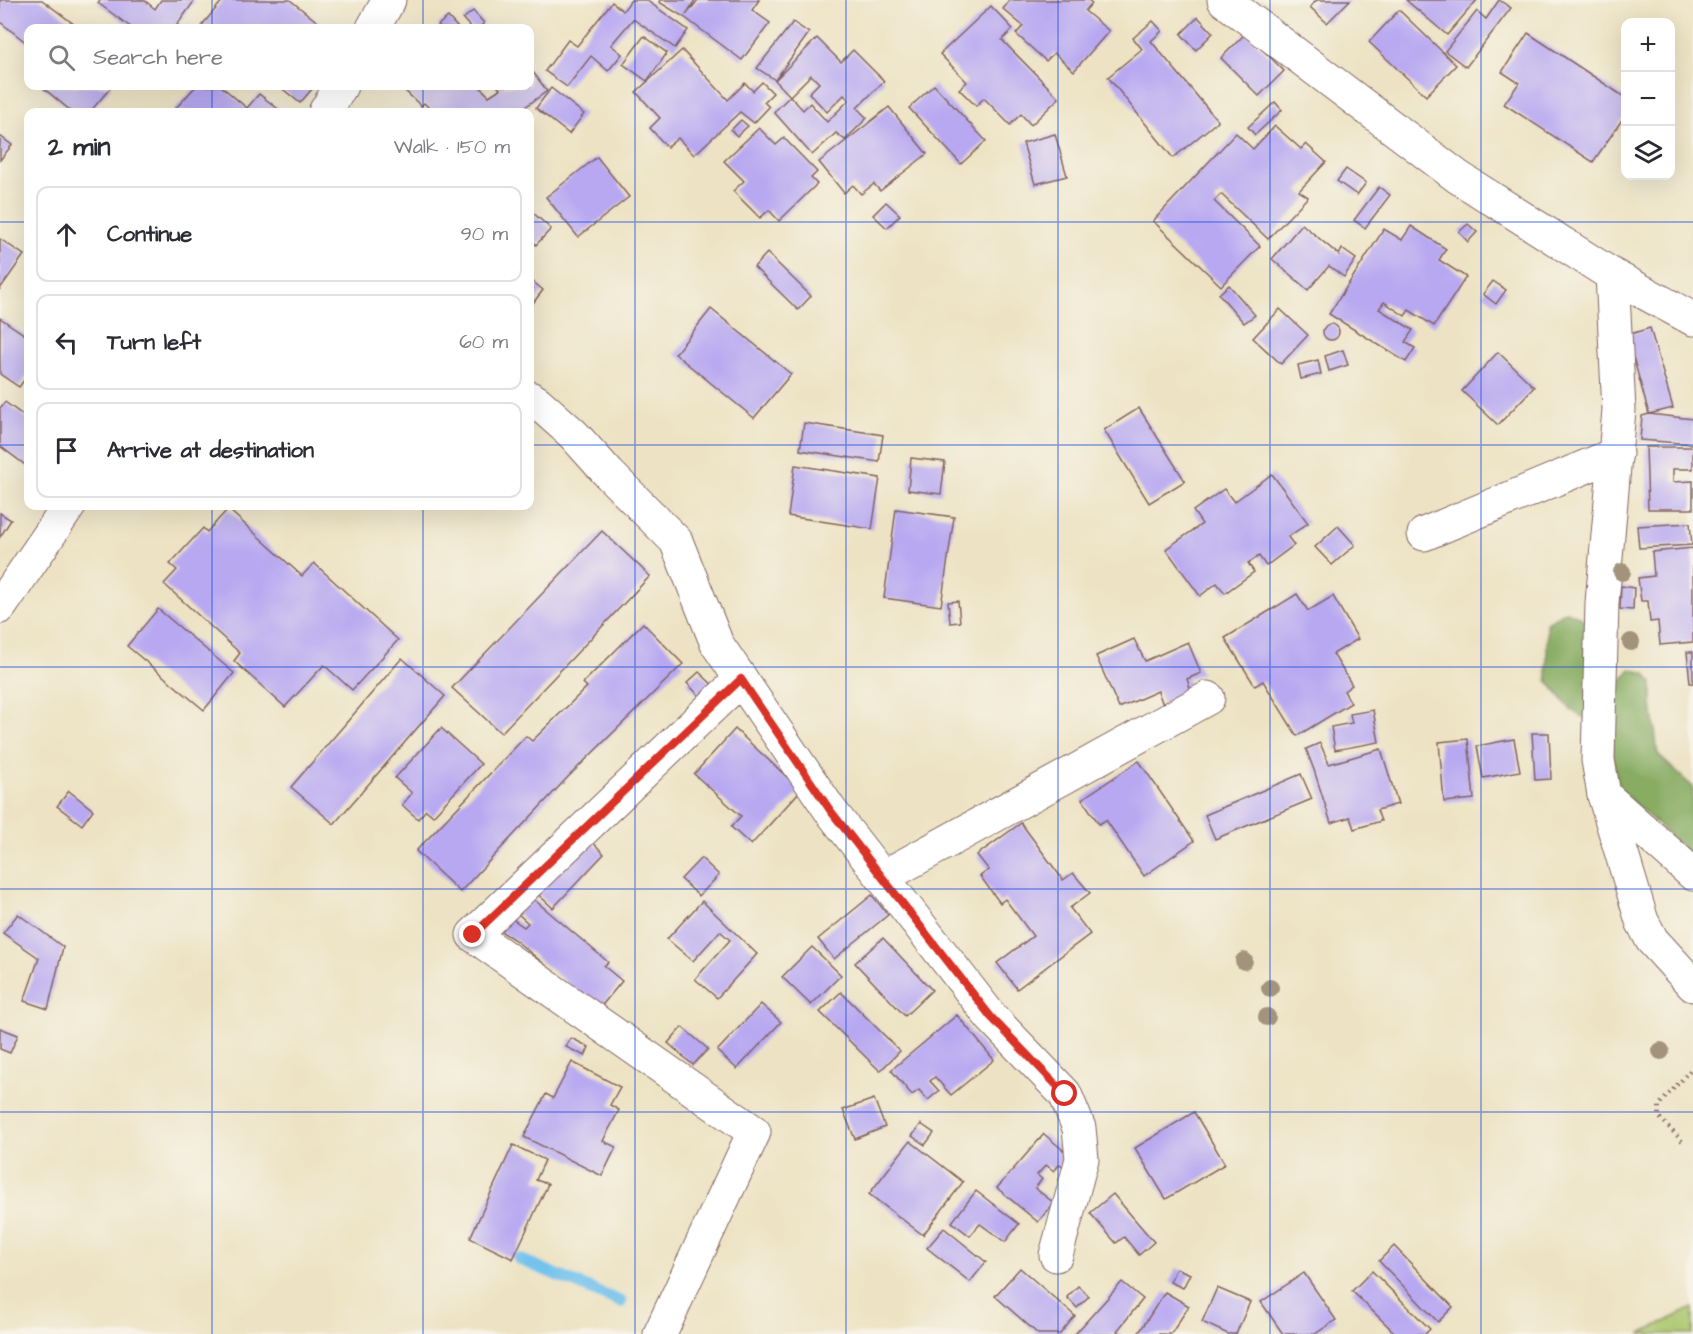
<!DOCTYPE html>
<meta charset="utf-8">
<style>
:root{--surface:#fff;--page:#f7f7f7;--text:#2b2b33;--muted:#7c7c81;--line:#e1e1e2}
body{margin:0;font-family:"Architects Daughter",sans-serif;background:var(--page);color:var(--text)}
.controls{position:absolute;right:18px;top:18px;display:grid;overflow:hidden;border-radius:12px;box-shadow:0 6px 24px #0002}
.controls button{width:54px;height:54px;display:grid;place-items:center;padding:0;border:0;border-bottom:2px solid var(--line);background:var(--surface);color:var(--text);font:30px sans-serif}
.stop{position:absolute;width:18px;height:18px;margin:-14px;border:4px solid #d93025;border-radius:50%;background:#fff}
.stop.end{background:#d93025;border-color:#fff;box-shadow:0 2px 6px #0008}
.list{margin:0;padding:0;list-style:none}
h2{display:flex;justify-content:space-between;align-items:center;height:78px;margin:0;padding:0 24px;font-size:26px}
h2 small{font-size:20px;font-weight:400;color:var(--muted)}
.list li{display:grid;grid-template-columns:39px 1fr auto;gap:18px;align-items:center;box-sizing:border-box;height:96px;margin:0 12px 12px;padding:0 12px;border:2px solid var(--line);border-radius:12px}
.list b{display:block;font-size:22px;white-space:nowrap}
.list em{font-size:20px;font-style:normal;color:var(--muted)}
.icon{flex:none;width:33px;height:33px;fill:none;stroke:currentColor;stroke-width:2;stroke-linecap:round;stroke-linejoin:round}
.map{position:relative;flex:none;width:1693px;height:1334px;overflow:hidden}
.search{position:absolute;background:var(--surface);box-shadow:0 6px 24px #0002;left:24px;top:24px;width:510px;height:66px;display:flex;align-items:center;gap:15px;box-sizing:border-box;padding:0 21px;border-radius:12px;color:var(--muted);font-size:22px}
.panel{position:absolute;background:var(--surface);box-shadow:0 6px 24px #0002;left:24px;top:108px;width:510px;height:402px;border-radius:12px}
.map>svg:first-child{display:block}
</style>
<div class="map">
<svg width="1693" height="1334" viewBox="0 0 1693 1334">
<rect width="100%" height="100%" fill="#f7f3e8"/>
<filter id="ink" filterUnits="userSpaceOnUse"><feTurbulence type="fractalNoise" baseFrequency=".0167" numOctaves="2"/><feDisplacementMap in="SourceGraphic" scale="12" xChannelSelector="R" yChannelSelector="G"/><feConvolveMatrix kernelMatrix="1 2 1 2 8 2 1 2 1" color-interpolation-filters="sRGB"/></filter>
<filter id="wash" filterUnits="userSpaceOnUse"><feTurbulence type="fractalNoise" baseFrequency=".008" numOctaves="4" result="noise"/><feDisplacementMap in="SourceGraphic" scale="24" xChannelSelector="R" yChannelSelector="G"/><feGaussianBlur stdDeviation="1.35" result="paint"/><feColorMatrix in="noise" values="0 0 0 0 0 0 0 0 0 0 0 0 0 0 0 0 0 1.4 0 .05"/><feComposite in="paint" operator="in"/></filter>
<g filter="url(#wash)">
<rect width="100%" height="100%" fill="#ede3c4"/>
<polygon fill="#aac870" stroke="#7a744e" stroke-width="1.5" points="1693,1308 1693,1334 1640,1334"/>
<g fill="#87ac62" stroke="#686646" stroke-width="1.5">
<polygon points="1566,611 1580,617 1590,626 1590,721 1571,710 1547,680 1547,623"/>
<polygon points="1631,669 1646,674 1652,683 1652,704 1658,755 1693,787 1693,857 1619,789 1610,741 1612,692"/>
</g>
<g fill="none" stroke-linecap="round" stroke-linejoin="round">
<polyline stroke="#70c1ec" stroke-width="12" points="519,1259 621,1302"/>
</g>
<g id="blocks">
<g fill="#b7a8f1">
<polygon points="0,0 42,0 79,28 28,28 28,44 0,22"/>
<polygon points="101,0 144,0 155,9 161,0 195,0 177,25 182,28 132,28 98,3"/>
<polygon points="223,0 290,0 325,28 207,28 202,25"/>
<polygon points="631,0 646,0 688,30 675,48 633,19 611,45 622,54 608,71 591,56 567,87 545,71 568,40 577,46 612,2 623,11"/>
<polygon points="660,0 695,0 686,15 698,0 759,0 752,10 770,23 742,60 684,17 659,2"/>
<polygon points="1010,0 1088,0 1092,3 1085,11 1109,31 1074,71 1054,53 1046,61 1016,34 1023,26 1003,9"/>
<polygon points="1317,0 1350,0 1327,23 1310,7"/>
<polygon points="1406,0 1477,0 1447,35"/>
<polygon points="1499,0 1511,8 1466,67 1445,51 1477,11 1486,19"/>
<polygon points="991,6 1013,29 1002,40 1059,98 1031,125 1021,114 1010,125 984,98 976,106 959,89 967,82 940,54"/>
<polygon points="1399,10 1456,65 1426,96 1369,42"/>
<polygon points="473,11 484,23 479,28 471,28 463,19"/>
<polygon points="448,17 458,28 441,28 438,25"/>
<polygon points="1198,17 1213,33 1196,50 1181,34"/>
<polygon points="1153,21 1162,31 1151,41 1218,121 1173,158 1108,77 1142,49 1133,38"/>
<polygon points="793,22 809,33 775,80 817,38 841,62 853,50 884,81 857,108 867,118 845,140 836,133 812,155 774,112 790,96 803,110 810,103 827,122 849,100 844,95 827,112 809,93 819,83 811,75 790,96 775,80 757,68"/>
<polygon points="1246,33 1284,71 1259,96 1221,58"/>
<polygon points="1528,33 1626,98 1626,114 1593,162 1504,104 1519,83 1502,72"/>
<polygon points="644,36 667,53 647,81 623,64"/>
<polygon points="682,50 728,100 745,83 753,91 762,82 773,93 764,102 769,107 754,123 740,112 694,155 678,138 667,147 650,128 660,118 636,92"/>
<polygon points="530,68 547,91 518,112 433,112 424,103 421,106 401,87 402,86 435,86 437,88 441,86 479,86 489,96 500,89 497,86 530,86"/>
<polygon points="934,85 986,141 961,164 909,108"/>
<polygon points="41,86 112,86 90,112 72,112"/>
<polygon points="196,86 221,86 247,108 259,94 282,112 176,112 174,110"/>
<polygon points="279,86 308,86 312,89 300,103"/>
<polygon points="551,88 584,114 569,134 536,108"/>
<polygon points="1275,102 1282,110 1255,135 1248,127"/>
<polygon points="889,107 927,154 880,191 874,184 861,194 853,185 844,193 819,162"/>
<polygon points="741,120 748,126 737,136 731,130"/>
<polygon points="1275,126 1301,149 1306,144 1326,162 1299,191 1308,197 1268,239 1221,194 1214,201 1260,246 1221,286 1153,221 1236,133 1253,149"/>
<polygon points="759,128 776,145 784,138 817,172 811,178 817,184 779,221 769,210 760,218 733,191 744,181 724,161"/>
<polygon points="1055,134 1067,176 1035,184 1023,143"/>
<polygon points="0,136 12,145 0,160"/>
<polygon points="597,157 629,197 578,237 546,197"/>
<polygon points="1346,169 1366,183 1357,195 1337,181"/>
<polygon points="1379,187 1390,195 1365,228 1354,220"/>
<polygon points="886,202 900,215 887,228 873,215"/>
<polygon points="530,210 551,229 536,245 530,238"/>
<polygon points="1302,224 1339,255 1342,249 1356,259 1344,277 1329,266 1308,290 1272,259"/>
<polygon points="1468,224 1477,232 1468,242 1459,232"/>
<polygon points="1411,226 1446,249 1439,260 1466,277 1434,326 1409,310 1405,316 1384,302 1379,309 1413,330 1405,342 1415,348 1406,362 1329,314 1384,229 1402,240"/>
<polygon points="0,239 24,255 0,289"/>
<polygon points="767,253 811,296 798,310 754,267"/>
<polygon points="530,279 543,290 530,307"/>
<polygon points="1493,281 1506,290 1496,304 1483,294"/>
<polygon points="1229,285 1255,315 1244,323 1219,294"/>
<polygon points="711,309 791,374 754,418 675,354"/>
<polygon points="1280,309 1308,335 1281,364 1253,338"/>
<polygon points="0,318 28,337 28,375 19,387 0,374"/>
<circle cx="1331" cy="332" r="8"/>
<polygon points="1650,328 1673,408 1649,414 1627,335"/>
<polygon points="1343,350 1348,365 1329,371 1325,356"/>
<polygon points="1498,352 1534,387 1498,425 1462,391"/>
<polygon points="1318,360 1321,374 1301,379 1298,365"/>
<polygon points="5,402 28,419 28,467 0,446 0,408"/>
<polygon points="1139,408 1185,481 1149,503 1104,430"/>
<polygon points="1649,414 1693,419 1693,444 1640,440 1642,416"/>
<polygon points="804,423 883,435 879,462 800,450"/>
<polygon points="1646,447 1693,447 1693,469 1673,469 1673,482 1693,481 1693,509 1648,509"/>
<polygon points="911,458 945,462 941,494 908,490"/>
<polygon points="795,465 880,478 872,529 788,516"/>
<polygon points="1272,474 1308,523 1288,537 1294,545 1266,566 1259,556 1248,563 1254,572 1225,593 1217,583 1200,596 1166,549 1202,524 1193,511 1224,489 1234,502"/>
<polygon points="228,509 302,576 314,563 398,640 352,690 324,665 285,707 234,661 240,653 164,584 177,570 170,564 203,528 207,532"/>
<polygon points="896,509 954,517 941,606 884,598"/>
<polygon points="0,513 11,520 0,537"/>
<polygon points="1690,523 1692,545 1639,548 1637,526"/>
<polygon points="1338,526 1355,545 1332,565 1315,547"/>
<polygon points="602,531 650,576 501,733 452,688"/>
<polygon points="1693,548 1693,642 1660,645 1658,621 1650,622 1648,601 1641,601 1638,578 1654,576 1652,552"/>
<polygon points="1621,586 1634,588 1633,610 1620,609"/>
<polygon points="1297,594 1308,611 1333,596 1358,639 1333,654 1352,685 1344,691 1351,703 1297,736 1263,681 1255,686 1225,638"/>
<polygon points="958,601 960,622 950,623 948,602"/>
<polygon points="158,609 234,673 204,710 127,646"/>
<polygon points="643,623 683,664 568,777 460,892 416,851 526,736 532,741 587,687 583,683"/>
<polygon points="1134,639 1145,661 1188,642 1201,673 1187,679 1192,694 1163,705 1158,691 1119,708 1096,656"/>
<polygon points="1687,652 1693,652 1693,683 1690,683"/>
<polygon points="402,658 445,696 334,824 291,787"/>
<polygon points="699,672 716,688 703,700 687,683"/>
<polygon points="1373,710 1379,742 1335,750 1331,727 1352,723 1350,714"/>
<polygon points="441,728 481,764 433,816 426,810 418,819 402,805 412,793 395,778"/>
<polygon points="735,729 801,790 751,845 731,827 741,816 694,774"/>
<polygon points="1532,733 1549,733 1551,779 1535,780"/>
<polygon points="1468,739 1474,799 1444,802 1439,742"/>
<polygon points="1514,739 1520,771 1483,778 1477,746"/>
<polygon points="1320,743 1329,764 1381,749 1398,804 1377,810 1381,821 1354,829 1350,817 1331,823 1314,770 1306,749"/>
<polygon points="1139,761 1194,841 1144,876 1106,820 1099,824 1082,799"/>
<polygon points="1301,774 1312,799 1215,839 1205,815"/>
<polygon points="69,791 93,810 82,825 57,806"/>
<polygon points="1021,823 1063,880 1073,873 1090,893 1070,908 1090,934 1017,989 997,963 1033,936 1005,899 1000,903 980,876 989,870 977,855"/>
<polygon points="585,834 604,854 553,908 532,889"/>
<polygon points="701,858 719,875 699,896 681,879"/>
<polygon points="872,895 888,915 834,959 818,939"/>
<polygon points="531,897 608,962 604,966 622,981 599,1009 515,940 499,930 508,916 524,927 528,923 517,913"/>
<polygon points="702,901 757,954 717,998 695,979 730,940 720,931 693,961 667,939"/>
<polygon points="18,914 63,947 48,1009 24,1001 39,958 3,933"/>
<polygon points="883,938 932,990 905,1016 855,963"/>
<polygon points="812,947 841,975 811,1005 782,977"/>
<polygon points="841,992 900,1051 880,1071 820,1012"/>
<polygon points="761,1004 781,1022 737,1069 717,1051"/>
<polygon points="957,1015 994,1060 951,1095 935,1077 930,1081 939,1091 928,1100 919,1090 912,1095 891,1070"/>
<polygon points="682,1027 708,1049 693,1065 668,1043"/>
<polygon points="0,1028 18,1035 10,1053 0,1049"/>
<polygon points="571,1038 589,1047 585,1056 566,1047"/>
<polygon points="572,1062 620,1087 610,1105 619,1110 603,1141 616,1147 602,1176 524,1137 546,1094 553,1098"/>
<polygon points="874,1099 885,1127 855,1139 843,1110"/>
<polygon points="1194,1112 1225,1164 1166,1199 1135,1148"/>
<polygon points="921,1124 934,1133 925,1145 912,1136"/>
<polygon points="1044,1134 1075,1160 1067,1170 1060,1164 1054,1171 1046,1165 1037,1175 1042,1179 1035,1188 1054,1203 1038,1222 997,1188"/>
<polygon points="910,1141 963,1182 923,1235 869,1194"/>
<polygon points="513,1145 545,1160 536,1180 548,1184 513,1259 470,1238"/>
<polygon points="976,1191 1019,1224 1005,1242 980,1224 970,1236 952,1222"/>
<polygon points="1113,1194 1154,1242 1139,1255 1124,1237 1116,1243 1090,1213"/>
<polygon points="944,1228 986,1262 970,1282 927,1248"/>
<polygon points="1394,1246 1453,1307 1438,1322 1379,1261"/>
<polygon points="1020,1268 1075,1316 1060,1334 1038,1334 995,1296"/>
<polygon points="1176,1268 1190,1274 1183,1288 1170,1282"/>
<polygon points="1372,1271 1430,1329 1425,1334 1396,1334 1352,1291"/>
<polygon points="1304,1273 1336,1320 1315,1334 1283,1334 1261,1302"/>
<polygon points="1122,1282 1143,1299 1117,1331 1123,1334 1075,1334"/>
<polygon points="1078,1286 1089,1296 1077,1308 1067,1297"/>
<polygon points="1217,1288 1250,1302 1236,1334 1228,1334 1202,1322"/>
<polygon points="1165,1292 1189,1306 1171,1334 1138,1334"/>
</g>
</g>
</g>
<g filter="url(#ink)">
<use href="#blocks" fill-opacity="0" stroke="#836461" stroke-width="1.5"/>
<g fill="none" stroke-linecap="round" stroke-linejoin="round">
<g stroke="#836461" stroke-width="35">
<g id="minor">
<polyline points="1224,0 1458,177 1612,275 1693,319"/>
<polyline points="373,28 389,0"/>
<polyline points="325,112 341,86"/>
<polyline points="1612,275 1619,410 1602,603 1598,760 1604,795 1642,921 1652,940 1693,985"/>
<polyline points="530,398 537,402 573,434 609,474 676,541 717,644 830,810 991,1017 1065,1094 1079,1128 1082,1159 1056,1255"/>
<polyline points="1424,534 1616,454"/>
<polyline points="0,607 69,506"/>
<polyline points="1604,795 1693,874"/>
<polyline points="883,877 1208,698"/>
<polyline points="660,1334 754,1132 473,935 741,679"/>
</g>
</g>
<polyline stroke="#836461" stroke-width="4" stroke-dasharray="1.5 4.5" stroke-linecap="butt" points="1682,1141 1659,1117 1659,1105 1693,1067"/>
<use href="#minor" stroke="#fff" stroke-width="33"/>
</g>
<g fill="#a3937b">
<circle cx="1622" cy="572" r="9"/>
<circle cx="1631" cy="642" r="9"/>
<circle cx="1244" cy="961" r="9"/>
<circle cx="1270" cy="988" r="9"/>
<circle cx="1267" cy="1017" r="9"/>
<circle cx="1661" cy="1051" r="9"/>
</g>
</g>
<g fill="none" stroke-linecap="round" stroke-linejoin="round" filter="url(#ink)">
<polyline stroke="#d93025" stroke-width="8" points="473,935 741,679 830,810 991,1017 1065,1094"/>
</g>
<path fill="none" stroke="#1d4ed8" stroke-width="1.5" stroke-opacity="0.55" d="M212,0V28M423,0V28M635,0V1334M846,0V1334M1058,0V1334M1270,0V1334M1481,0V1334M212,86V112M423,86V112M0,222H28M530,222H1693M0,445H28M530,445H1693M212,506V1334M423,506V1334M0,667H1693M0,889H1693M0,1112H1693"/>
</svg>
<div class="controls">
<button>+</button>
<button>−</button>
<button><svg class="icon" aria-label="layers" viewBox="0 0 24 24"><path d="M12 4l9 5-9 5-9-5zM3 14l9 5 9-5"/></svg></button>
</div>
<div class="stop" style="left:1065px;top:1094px"></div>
<div class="stop end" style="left:473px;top:935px"></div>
<div class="search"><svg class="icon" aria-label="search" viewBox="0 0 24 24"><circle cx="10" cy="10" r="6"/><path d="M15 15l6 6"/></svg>Search here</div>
<section class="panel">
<h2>2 min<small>Walk · 150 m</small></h2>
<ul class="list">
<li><svg class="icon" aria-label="ahead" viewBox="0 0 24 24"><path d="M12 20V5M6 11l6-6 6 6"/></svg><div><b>Continue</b></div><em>90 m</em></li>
<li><svg class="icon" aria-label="left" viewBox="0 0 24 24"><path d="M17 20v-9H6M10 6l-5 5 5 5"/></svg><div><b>Turn left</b></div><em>60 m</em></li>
<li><svg class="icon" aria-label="arrive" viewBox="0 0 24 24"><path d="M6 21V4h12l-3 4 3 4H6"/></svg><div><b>Arrive at destination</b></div></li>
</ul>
</section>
</div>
